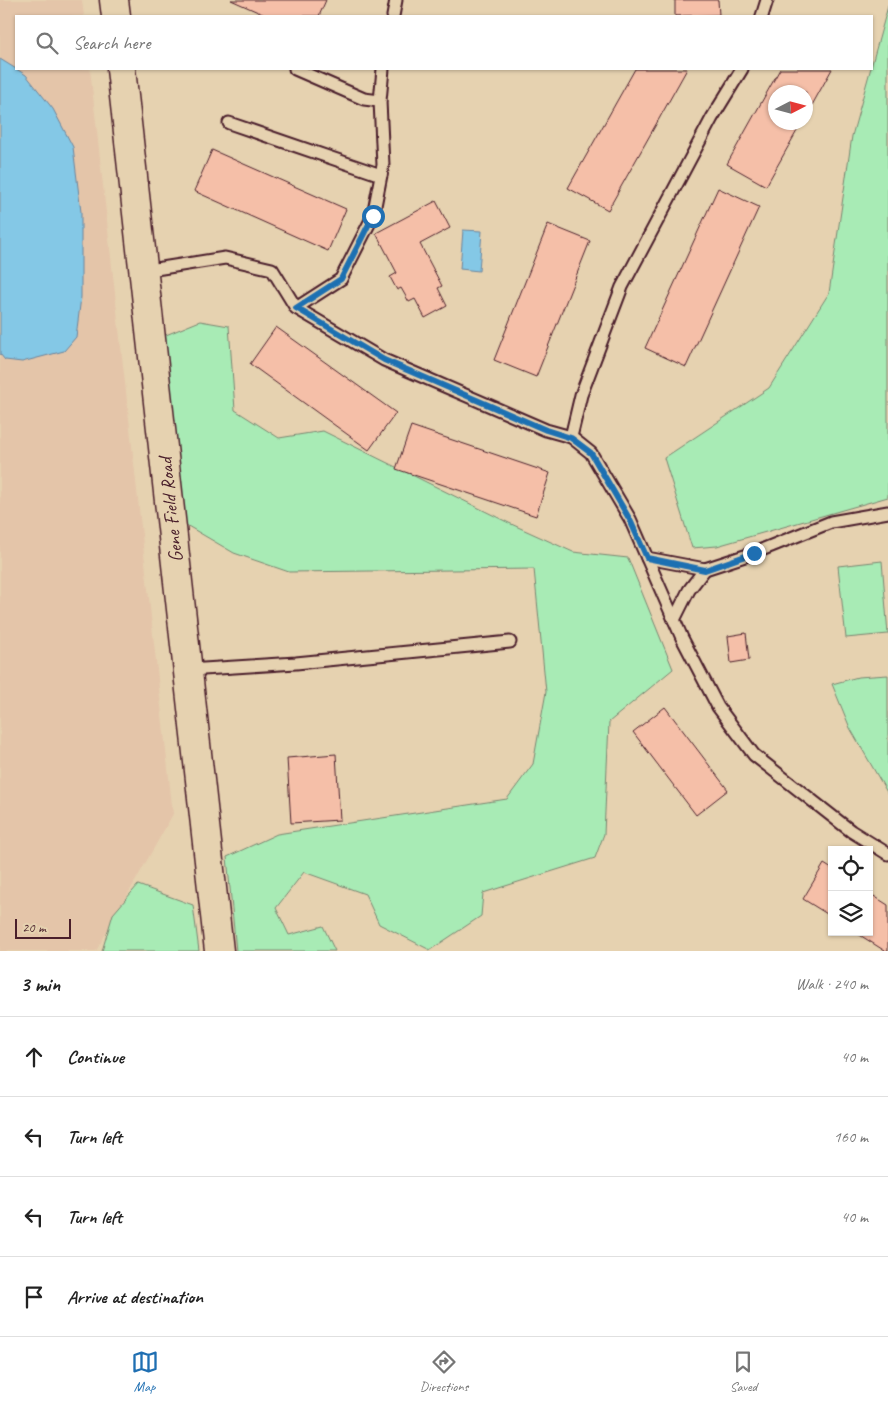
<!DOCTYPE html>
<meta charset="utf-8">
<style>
:root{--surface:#fff;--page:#f2f2f2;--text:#222;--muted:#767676;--line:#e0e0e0;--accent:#1f6fb2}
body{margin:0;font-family:Caveat,sans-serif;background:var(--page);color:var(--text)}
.controls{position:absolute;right:15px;bottom:15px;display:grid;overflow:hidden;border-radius:0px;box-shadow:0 1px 4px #0004}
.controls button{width:45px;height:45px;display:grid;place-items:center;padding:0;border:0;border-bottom:1px solid var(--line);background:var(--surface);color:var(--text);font:25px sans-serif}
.compass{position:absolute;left:768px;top:85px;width:45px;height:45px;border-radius:50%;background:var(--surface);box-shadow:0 1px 4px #0004;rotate:84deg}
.scale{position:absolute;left:15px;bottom:12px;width:56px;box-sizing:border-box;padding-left:5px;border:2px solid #4a1f2b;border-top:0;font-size:14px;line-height:18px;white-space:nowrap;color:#4a1f2b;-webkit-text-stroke:4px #e6d2b0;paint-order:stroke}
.stop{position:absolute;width:15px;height:15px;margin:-11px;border:4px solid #1f6fb2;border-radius:50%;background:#fff}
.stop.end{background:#1f6fb2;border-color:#fff;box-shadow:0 1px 5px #0008}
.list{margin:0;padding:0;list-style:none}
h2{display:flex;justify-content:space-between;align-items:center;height:65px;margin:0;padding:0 20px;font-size:21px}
h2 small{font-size:16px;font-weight:400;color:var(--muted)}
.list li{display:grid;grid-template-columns:32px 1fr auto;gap:15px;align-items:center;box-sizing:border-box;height:80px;padding:0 20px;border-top:1px solid var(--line)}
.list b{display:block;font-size:19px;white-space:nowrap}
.list em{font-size:16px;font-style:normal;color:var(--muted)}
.icon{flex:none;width:28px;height:28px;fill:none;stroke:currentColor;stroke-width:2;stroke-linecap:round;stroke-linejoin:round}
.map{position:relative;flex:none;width:888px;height:951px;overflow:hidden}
.search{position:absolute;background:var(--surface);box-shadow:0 1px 4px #0004;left:15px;right:15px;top:15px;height:55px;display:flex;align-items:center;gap:12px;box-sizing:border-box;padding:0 18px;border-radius:0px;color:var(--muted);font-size:19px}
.sheet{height:385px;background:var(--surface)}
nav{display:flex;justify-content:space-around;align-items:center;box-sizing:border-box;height:70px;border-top:1px solid var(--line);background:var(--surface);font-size:14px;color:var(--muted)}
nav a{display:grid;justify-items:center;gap:2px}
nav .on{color:var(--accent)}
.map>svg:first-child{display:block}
</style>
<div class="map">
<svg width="888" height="951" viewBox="0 0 888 951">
<rect width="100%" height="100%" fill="#e6d2b0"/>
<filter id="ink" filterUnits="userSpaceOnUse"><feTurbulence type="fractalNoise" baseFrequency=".02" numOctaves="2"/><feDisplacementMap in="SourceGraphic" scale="10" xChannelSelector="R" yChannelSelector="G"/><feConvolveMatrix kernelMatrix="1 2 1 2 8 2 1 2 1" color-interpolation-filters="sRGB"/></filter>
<g filter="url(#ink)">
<polygon fill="#e4c5a9" points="0,0 82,0 84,16 16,16 16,69 90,69 173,814 96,951 0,951"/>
<g fill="#a8ebb5" stroke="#798570">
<polygon points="888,6 888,497 717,546 692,548 664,458 769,388 829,293 852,136"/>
<polygon points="200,321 229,326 235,410 279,438 323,431 509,523 573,552 628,558 673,669 609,722 604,834 595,858 483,893 481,916 430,950 379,924 365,894 304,872 276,908 289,935 323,926 335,951 236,951 227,857 277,834 507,799 533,764 546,692 534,569 289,572 234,553 181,522 161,337"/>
<polygon points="882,561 888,634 846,638 838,566"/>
<polygon points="888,675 888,794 850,728 832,684 858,677"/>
<polygon points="138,885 193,905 199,951 102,951 113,914"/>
</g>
<g fill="#84c8e6" stroke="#6d849b">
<polygon points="0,59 26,75 53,109 73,147 81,212 81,297 76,337 64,351 22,362 5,360 0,354"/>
<polygon points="463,230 482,231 479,271 460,269"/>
</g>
<g fill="#f5bfa8" stroke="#4a1f2b">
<polygon points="231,0 326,0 319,16 267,16"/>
<polygon points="675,0 718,0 719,15 675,16"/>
<polygon points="635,69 687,69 608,210 568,188"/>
<polygon points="780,69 832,69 806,116 806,92 776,92 776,122 802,122 766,186 727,164"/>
<polygon points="212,150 346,209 328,251 194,191"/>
<polygon points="718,188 759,207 686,367 645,348"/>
<polygon points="436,201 450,228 420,244 442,286 438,288 447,306 425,318 415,299 409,302 401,288 397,290 390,277 397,273 376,233"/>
<polygon points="548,224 590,241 536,377 494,360"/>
<polygon points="276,327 396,413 369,450 250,364"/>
<polygon points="411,426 550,473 536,516 396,469"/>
<polygon points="746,633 749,660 731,663 728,636"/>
<polygon points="665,707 728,790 696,815 633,732"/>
<polygon points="336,754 340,820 291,823 287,758"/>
<polygon points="824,864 832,869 832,917 803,899"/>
<polygon points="869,893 888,905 888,951 885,951 855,932 869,932"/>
</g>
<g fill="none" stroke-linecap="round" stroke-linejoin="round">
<g stroke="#4a1f2b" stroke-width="15">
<g id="service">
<polyline points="393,16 396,0"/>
<polyline points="762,16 767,0"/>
<polyline points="295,69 364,99 380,101"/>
<polyline points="229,123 381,175"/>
<polyline points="143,271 225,258 272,269 296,308 384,360 546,430 571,437 591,453 630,519 647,558 705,569 754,553 831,522 888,512"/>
<polyline points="296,308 341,279 373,216 383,165 380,101 383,69"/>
<polyline points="571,437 581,395 622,287 712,118 742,69"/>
<polyline points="647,558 682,638 718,707 754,755 851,831 888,854"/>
<polyline points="674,620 689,590 705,569"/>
<polyline points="188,670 296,663 510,642"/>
</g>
</g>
<g stroke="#4a1f2b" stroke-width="31">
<g id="tertiary">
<polyline points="114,0 116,16"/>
<polyline points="121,69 219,951"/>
</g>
</g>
<use href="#service" stroke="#e6d2b0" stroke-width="11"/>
<use href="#tertiary" stroke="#e6d2b0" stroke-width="28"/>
</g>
</g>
<g fill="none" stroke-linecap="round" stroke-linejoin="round" filter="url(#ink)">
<polyline stroke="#1f6fb2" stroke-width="6" points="373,216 341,279 296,308 384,360 546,430 571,438 591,453 630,520 647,558 705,570 754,553"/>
</g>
<g text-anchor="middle" stroke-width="5" stroke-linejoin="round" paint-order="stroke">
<g font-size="20" fill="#4a1f2b" stroke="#e6d2b0">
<text transform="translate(170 510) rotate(-96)" y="7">Gene Field Road</text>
</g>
</g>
</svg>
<div class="controls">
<button><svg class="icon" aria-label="locate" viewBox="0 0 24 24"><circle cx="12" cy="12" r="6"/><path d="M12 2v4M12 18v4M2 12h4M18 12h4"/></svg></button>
<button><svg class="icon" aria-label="layers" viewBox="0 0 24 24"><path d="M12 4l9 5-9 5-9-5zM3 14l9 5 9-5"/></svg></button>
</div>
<svg class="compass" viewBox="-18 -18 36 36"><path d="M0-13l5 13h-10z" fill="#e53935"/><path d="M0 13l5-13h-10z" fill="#767676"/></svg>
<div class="scale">20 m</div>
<div class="stop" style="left:373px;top:216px"></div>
<div class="stop end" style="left:754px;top:553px"></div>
<div class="search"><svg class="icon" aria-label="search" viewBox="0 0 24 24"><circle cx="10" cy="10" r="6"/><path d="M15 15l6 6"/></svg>Search here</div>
</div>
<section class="sheet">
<h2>3 min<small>Walk · 240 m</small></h2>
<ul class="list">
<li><svg class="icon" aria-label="ahead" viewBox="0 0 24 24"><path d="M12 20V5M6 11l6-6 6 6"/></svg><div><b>Continue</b></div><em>40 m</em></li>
<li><svg class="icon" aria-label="left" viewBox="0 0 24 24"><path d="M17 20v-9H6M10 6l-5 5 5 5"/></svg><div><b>Turn left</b></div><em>160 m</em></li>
<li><svg class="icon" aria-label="left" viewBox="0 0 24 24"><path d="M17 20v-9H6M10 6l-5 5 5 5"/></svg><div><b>Turn left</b></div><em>40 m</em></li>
<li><svg class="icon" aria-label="arrive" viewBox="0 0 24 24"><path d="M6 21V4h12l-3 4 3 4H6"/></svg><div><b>Arrive at destination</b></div></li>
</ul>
</section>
<nav>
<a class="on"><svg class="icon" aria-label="map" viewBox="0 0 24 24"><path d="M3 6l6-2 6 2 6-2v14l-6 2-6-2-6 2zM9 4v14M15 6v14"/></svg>Map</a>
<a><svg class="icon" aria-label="directions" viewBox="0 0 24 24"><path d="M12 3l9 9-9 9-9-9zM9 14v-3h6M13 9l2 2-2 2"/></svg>Directions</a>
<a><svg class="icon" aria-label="saved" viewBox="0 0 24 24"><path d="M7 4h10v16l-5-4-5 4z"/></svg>Saved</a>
</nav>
